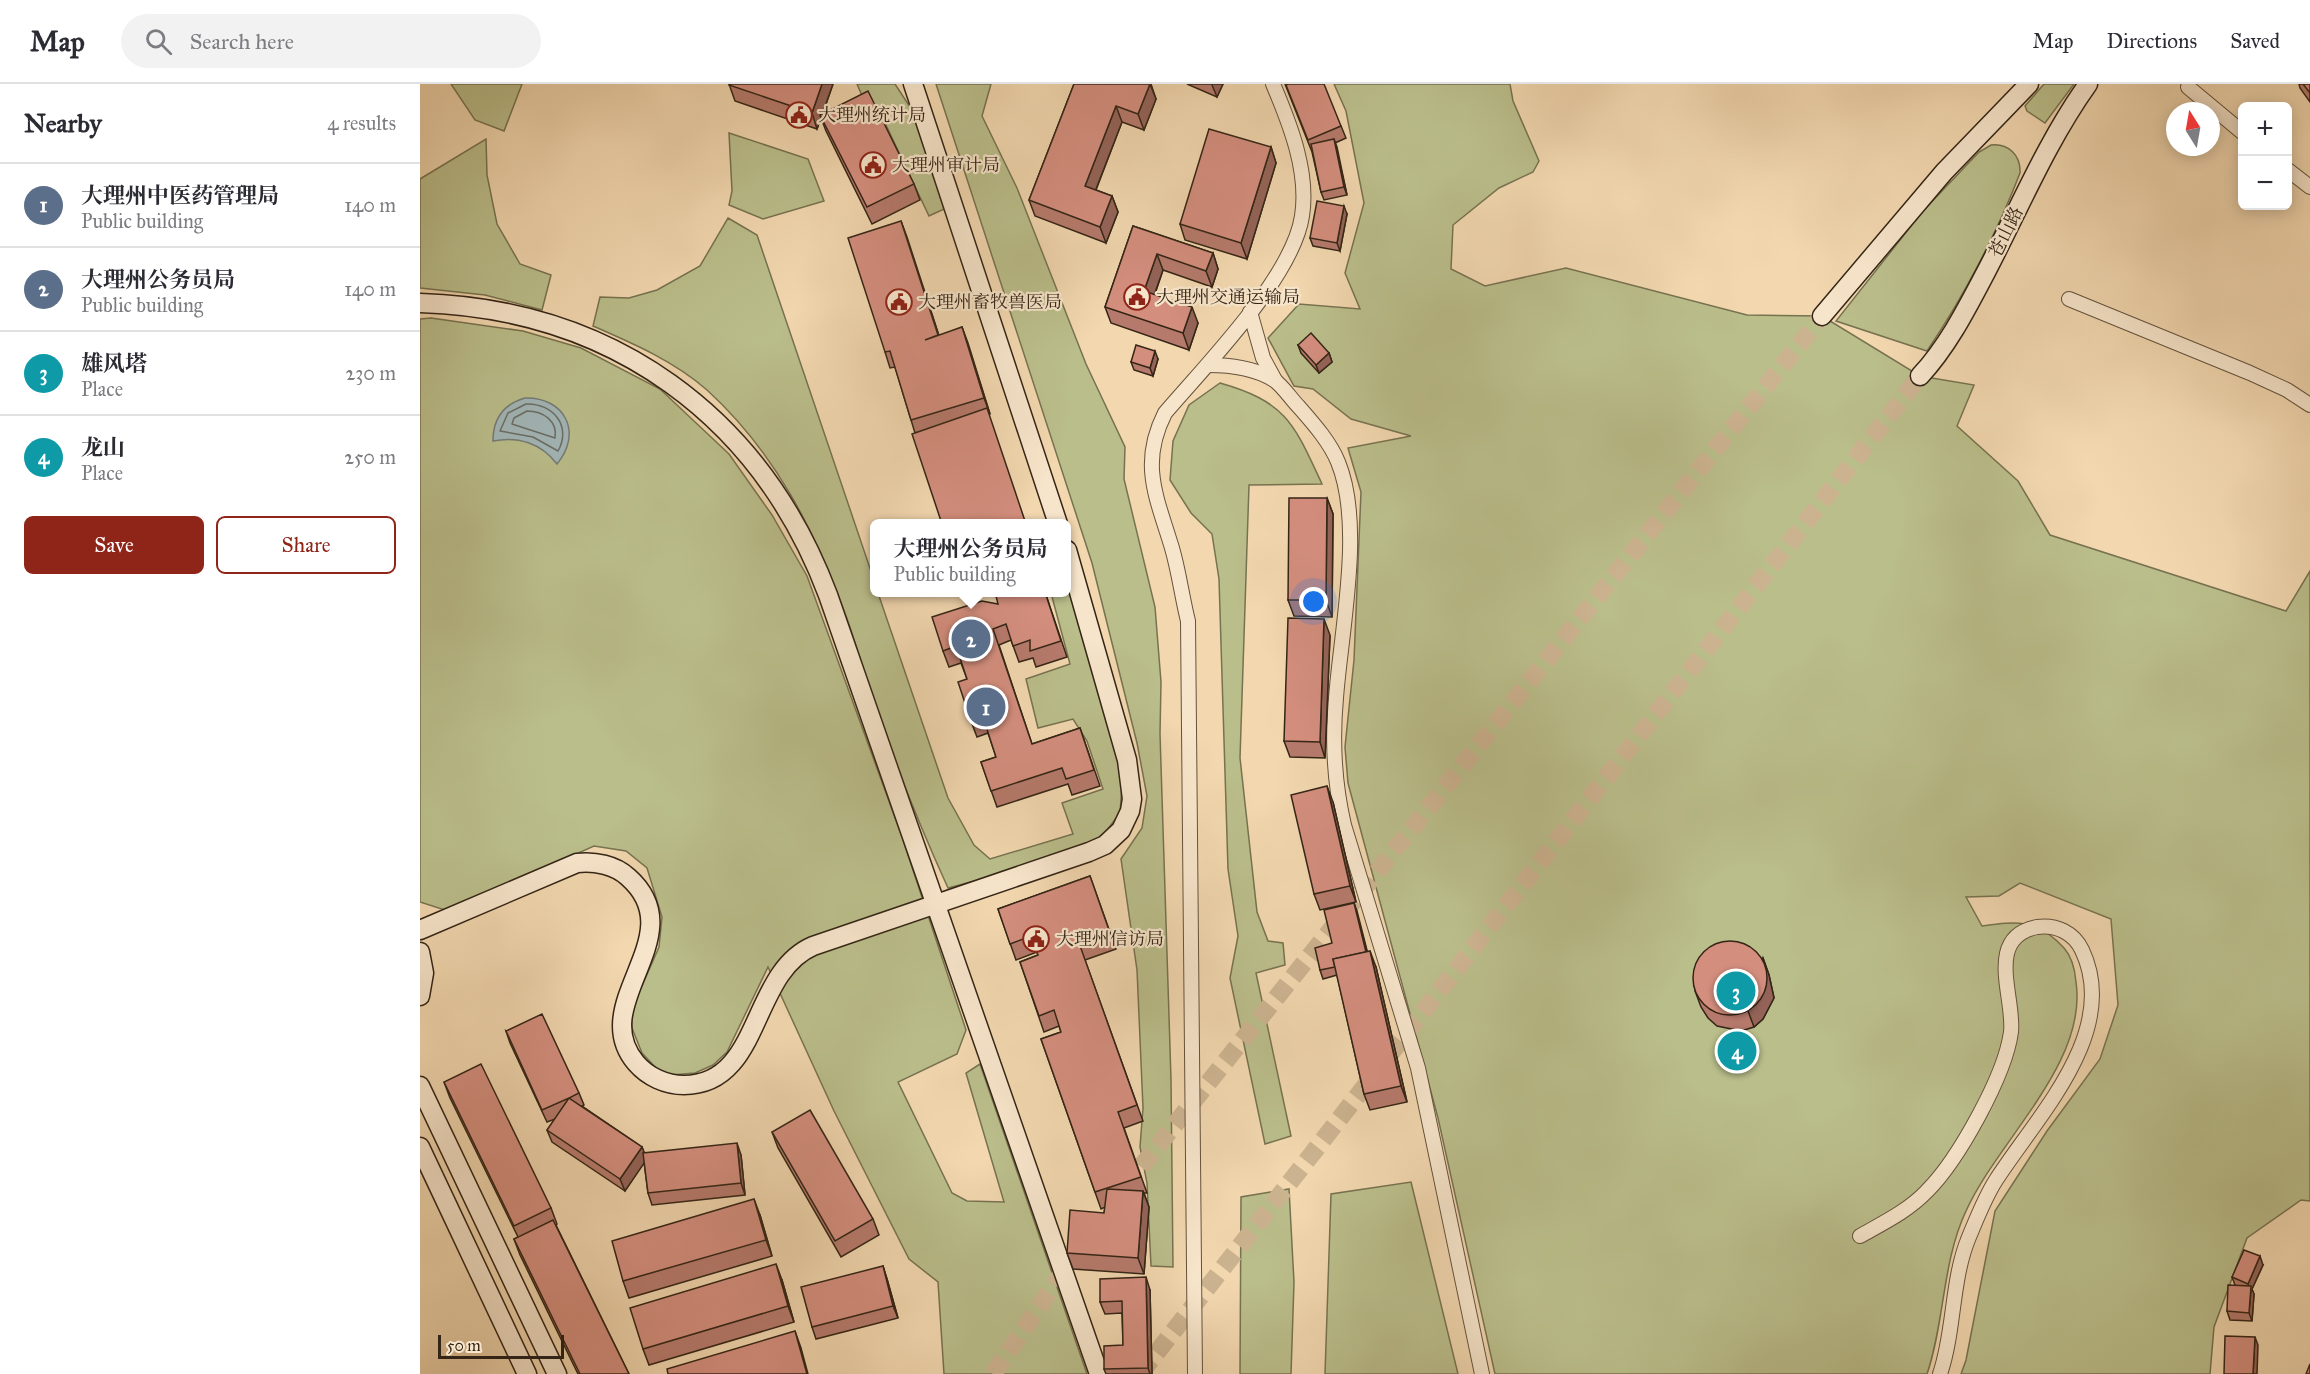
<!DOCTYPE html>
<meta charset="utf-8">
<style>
:root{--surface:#fff;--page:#f2f2f3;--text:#2b2b33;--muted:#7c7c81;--line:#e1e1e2;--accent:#8f2418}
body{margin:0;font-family:"IM FELL Great Primer","Noto Serif SC",serif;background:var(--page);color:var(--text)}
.controls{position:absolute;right:18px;top:18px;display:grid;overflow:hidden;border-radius:9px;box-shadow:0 3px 15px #0003}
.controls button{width:54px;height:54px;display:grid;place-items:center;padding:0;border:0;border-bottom:2px solid var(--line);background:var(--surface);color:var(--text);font:30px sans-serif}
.compass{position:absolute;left:1746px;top:18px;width:54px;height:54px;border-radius:50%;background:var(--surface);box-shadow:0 3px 15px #0003;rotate:349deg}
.scale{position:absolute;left:18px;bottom:15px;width:126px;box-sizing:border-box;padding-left:6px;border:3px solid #342516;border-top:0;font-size:16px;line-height:21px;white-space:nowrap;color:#342516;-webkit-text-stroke:4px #f7e5cb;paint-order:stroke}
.you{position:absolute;left:894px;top:518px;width:21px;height:21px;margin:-15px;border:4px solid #fff;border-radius:50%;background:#1a73e8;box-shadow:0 0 0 9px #1a73e833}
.badge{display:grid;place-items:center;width:39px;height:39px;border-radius:50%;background:var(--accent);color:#fff;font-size:20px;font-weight:700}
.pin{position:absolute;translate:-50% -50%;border:3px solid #fff;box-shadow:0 2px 6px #0006}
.popup{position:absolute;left:450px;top:435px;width:201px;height:78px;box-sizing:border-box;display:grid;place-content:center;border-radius:9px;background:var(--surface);filter:drop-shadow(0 2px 4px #0005);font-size:20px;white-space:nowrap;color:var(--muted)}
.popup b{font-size:22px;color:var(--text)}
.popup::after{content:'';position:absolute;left:50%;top:100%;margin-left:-12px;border:12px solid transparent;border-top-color:var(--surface)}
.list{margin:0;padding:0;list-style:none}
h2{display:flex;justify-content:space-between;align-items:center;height:78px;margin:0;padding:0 24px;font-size:26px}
h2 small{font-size:20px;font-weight:400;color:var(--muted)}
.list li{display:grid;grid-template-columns:39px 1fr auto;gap:18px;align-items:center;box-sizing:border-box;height:84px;padding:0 24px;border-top:2px solid var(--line)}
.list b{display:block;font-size:22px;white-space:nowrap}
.list p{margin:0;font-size:20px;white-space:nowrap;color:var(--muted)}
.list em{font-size:20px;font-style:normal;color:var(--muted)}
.actions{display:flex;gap:12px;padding:18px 24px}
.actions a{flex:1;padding:14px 0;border:2px solid var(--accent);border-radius:9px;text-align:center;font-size:21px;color:var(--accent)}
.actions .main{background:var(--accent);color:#fff}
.icon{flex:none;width:33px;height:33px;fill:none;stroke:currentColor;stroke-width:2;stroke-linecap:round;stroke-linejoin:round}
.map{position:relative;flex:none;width:1890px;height:1290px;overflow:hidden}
header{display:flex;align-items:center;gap:36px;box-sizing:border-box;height:84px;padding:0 30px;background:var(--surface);border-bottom:2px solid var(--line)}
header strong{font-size:28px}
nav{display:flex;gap:33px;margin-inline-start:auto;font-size:21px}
.search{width:420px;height:54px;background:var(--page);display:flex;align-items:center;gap:15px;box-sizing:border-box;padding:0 21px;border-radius:33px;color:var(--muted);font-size:22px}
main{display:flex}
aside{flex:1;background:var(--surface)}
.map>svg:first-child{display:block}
</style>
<header>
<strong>Map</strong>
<div class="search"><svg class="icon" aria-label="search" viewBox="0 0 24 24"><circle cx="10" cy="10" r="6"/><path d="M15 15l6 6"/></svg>Search here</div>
<nav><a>Map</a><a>Directions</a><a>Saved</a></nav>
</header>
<main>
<aside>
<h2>Nearby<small>4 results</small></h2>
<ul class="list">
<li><span class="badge" style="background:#5c6f8a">1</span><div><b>大理州中医药管理局</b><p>Public building</p></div><em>140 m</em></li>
<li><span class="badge" style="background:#5c6f8a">2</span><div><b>大理州公务员局</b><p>Public building</p></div><em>140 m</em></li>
<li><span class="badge" style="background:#0f9aa8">3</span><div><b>雄风塔</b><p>Place</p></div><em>230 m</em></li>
<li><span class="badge" style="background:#0f9aa8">4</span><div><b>龙山</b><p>Place</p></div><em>250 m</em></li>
</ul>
<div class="actions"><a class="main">Save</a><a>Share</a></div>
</aside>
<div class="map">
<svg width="1890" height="1290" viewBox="0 0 1890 1290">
<rect width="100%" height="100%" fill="#f2d7af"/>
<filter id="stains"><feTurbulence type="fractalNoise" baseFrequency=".00333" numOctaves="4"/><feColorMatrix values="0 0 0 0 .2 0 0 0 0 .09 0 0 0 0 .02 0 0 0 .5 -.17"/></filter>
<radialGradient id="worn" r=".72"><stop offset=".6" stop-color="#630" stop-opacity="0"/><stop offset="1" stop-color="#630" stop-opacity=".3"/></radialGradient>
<g fill="#babe8b" stroke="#777250" stroke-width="1.5">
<polygon points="31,0 102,0 84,47 55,36"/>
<polygon points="437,0 475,0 494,29 524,125 509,132 456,20 446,21"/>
<polygon points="516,0 571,0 562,32 597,104 666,280 705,363 704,395 735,523 741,598 740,650 751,995 753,1183 731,1182 727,1099 720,1063 723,1024 717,886 701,775 722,744 727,712 717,659 672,479"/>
<path d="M914,0H1090L1093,17L1119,77L1113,88L1079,104L1033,141L1031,185L1065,202L1146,184L1327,231L1402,232L1500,292L1554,301L1537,342L1598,397L1630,451L1866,527L1890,487V1117L1881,1116L1827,1154L1794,1243L1790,1290H1541L1546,1276L1575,1127L1627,1047L1680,975L1698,921L1691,835L1600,799L1579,812L1546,813L1562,842C1597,837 1618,835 1644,864C1652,873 1655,886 1656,898C1668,979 1578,1056 1546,1127C1522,1178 1525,1237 1507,1290H1075L1018,1034L928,699L925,663L934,576L941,408L928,364L991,352L931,335L893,305L874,302L848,254L879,220L940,225L925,189L944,119L926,27Z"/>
<polygon points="1624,0 1654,0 1625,39 1607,27 1605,22"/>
<polygon points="309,49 388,75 404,117 343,135 309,121 312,107"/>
<polygon points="66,55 67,91 77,140 100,180 131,191 122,226 65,211 0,204 0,95"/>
<path d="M1571,61C1588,59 1601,71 1600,89C1577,149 1543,214 1507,267L1416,237L1503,127L1559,68Z"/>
<path d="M308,134L337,151L455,499V508L458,509L528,714L554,761L570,775L653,750L642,719L683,705L667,657L653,635L618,644L606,595L650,580L631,509L647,508V498L697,673L702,700L700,729L678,758L585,789L528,804C502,747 479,690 458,631C446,599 438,564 426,532C395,447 355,368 287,306C254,277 212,259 173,242L180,213L209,214L237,206L280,182Z"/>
<polygon points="11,234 103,247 161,264 240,305 309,370 352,431 387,492 482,753 546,946 537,970 478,998 532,1109 547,1117 584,1118 546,989 560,980 667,1290 524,1290 518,1198 489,1175 414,1027 348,883 307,968 293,981 275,989 251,991 237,985 222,969 212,944 211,927 239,863 242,833 227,784 206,767 174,762 28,827 0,818 0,235"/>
<path d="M800,299C867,318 874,340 902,400L829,401L820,674L837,828L848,857L863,859L865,881L836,889L871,1052L845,1060L810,894L818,852L808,785L799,495L792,450L771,429L750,396L753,357L769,321Z"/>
<polygon points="991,1098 1038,1290 905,1290 911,1110"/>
<polygon points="869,1105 874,1198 871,1290 820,1290 821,1113"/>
</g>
<path fill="#a2b6b7" stroke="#767c77" stroke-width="1.5" d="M105,314C145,313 163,349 137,380C121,359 98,352 73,357C73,334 84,320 105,314Z"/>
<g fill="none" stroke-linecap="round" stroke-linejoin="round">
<g stroke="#6b6e66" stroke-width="1.5">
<path d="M106,320C133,319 152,342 138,367L113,353L80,347L88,329Z"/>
<path d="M107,327C123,327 138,337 135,354L92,340L94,334Z"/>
</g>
<g stroke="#ccb390" stroke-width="18" stroke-dasharray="18 9" stroke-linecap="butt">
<polyline points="704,1104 1402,232"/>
<polyline points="573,1290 664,1157"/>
<polyline points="720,1290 1500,292"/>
</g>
<g stroke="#64523c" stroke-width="16">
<g id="street">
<polyline points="1768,3 1822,48"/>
<polyline points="1868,86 1890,103"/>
<polyline points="1649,215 1830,289 1867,306 1890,321"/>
<polyline points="830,228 843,274 855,296"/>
<path d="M788,281C810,281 835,284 854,296C863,302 871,315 879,323C893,339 910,358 918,378C944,441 921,546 916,614C912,657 914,698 924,741L998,984L1062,1290"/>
<path d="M1440,1152C1463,1139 1488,1127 1507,1107C1538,1076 1585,992 1591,948C1595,914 1564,853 1617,843C1636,840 1654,849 1662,866C1701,948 1617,1032 1576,1096C1565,1113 1557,1134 1549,1153C1531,1196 1535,1246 1520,1290"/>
<path d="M775,1290L768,537C762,513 759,488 752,464C737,414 719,380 745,329C785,282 873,193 882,132C889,88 870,40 853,0"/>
</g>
</g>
<g stroke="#342516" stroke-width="21">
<g id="secondary">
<polyline points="493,0 638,440"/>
<path d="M0,219C192,225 340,331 408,511L679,1290"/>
<polyline points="1402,232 1524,88 1609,0"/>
<path d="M1500,292C1528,262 1547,224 1566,188C1599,125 1626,59 1668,0"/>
<path d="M0,846L157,779C175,777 195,781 208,793C275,852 165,919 216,979C228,993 246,1001 264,1001C342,1001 330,889 393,862L669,768L685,761L701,746L710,727L712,715L707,676L647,466"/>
<polyline points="0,868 4,889 0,912"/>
<polyline points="0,1002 137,1290"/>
<polyline points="0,1063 107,1290"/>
</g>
</g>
<use href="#street" stroke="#f7e5cb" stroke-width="14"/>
<use href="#secondary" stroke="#f7e5cb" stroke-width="18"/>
</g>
<g fill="#b67a6c" stroke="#342516" stroke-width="1.5">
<polygon points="309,0 413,0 403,29 494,100 500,116 452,140 406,47 401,34 397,45 315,17"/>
<polygon points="654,0 731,0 736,15 724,46 702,38 676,106 692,112 698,128 686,159 615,132 609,116"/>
<polygon points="767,0 803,0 797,13"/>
<polygon points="865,0 921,42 926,54 915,59 927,111 904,116 901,108 892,68"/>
<polygon points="1879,0 1890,0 1890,18 1880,4"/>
<polygon points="851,63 856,79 827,175 765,156 760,140"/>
<polygon points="927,130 920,167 893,162 890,154"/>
<polygon points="481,137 519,252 542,243 570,330 495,349 475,283 470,284 465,268"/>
<polygon points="713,142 793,169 798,185 792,203 743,186 735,210 778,239 769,266 691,239 685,223"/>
<polygon points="878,261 909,269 912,278 899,289 881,269"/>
<polygon points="738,275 733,292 714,286 711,278"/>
<polygon points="907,414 913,430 912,533 874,532 868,516"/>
<polygon points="625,508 647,573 616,583 613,574 599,578 591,556 579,561 612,660 660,644 680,702 652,711 648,700 577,723 561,678 576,673 568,649 557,653 551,637 547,595 541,579 529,583 523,567 578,520"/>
<polygon points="910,551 905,674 870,673 864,657"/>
<polygon points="913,718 936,818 900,826 894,810"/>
<polygon points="670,792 696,865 665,876 723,1037 704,1044 727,1109 724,1109 729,1123 724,1190 653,1185 647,1169 684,1129 685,1123 681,1125 621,955 641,948 639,942 624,948 600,878 618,871 617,868 596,876 578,825"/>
<polygon points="934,819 947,868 956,883 987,1018 950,1026 944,1010 917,891 903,895 900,886"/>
<polygon points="1343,874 1349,891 1354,914 1343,935 1334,943 1321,947 1297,942 1288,934 1281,923 1275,907"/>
<polygon points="86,947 159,1009 164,1021 162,1022 222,1063 224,1069 321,1071 325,1111 232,1121 228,1109 224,1078 205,1107 132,1058 127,1046 135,1035 127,1038 90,959"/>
<polygon points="24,998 131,1124 137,1140 136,1141 209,1290 158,1290 100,1171 94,1155 98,1153 30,1014"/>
<polygon points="352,1048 453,1135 459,1151 421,1173 358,1064"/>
<polygon points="340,1131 352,1172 209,1214 203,1197"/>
<polygon points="1843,1181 1832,1205 1834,1210 1832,1237 1810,1236 1807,1227 1815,1201 1812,1193"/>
<polygon points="463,1182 467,1195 478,1234 396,1255 392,1243"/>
<polygon points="362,1196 374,1238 229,1281 223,1265"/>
<polygon points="730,1206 732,1290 686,1290 684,1285 703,1261 702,1229 685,1230 680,1218"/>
</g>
<g fill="#946358" stroke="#342516" stroke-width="1.5">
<polygon points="402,0 413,0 397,45 392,29"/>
<polygon points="730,0 736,15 724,46 718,30"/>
<polygon points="793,0 803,0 797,13 792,1"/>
<polygon points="696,22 702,38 671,118 665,102"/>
<polygon points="914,55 917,63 927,111 924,103"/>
<polygon points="851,63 856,79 827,175 821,159"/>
<polygon points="692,112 698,128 686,159 680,143"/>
<polygon points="924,122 927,130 920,167 917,159"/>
<polygon points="481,137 487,153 524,267 518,251"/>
<polygon points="793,169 798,185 792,203 786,187"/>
<polygon points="737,170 743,186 730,223 724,207"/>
<polygon points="772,223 778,239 769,266 763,249"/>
<polygon points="542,243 548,259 570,330 564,314"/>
<polygon points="735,267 738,275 733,292 730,284"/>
<polygon points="909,269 912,278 899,289 896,281"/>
<polygon points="907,414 913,430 912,533 906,516"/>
<polygon points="904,535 910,551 905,674 900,658"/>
<polygon points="907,702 913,718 936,818 930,802"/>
<polygon points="934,819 937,827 951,882 948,874"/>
<polygon points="950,867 956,883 987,1018 981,1002"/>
<polygon points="1343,874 1349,891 1354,914 1343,935 1334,943 1328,927"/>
<polygon points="317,1059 321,1071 325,1111 321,1099"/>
<polygon points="222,1063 227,1075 205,1107 200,1095"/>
<polygon points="723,1107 729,1123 724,1190 718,1174"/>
<polygon points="334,1115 340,1131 352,1172 346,1156"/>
<polygon points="1840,1172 1843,1181 1832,1205 1834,1210 1832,1237 1829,1229 1831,1207 1828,1200"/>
<polygon points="356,1180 362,1196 374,1238 368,1222"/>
<polygon points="463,1182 467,1195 478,1234 473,1222"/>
<polygon points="726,1193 730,1206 732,1290 730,1290 728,1284"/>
<polygon points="375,1247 381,1264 388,1290 387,1290"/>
<polygon points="1835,1253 1838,1261 1837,1290 1833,1290"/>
</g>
<g fill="#d48e7e" stroke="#342516" stroke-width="1.5">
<polygon points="309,0 402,0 392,29 309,1"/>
<polygon points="654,0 730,0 718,30 696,22 665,102 692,112 680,143 609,116"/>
<polygon points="868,0 904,0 921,42 888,56 866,1"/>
<polygon points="1883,0 1890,0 1890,9"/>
<polygon points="448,7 494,100 447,123 400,31"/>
<polygon points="789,45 851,63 821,159 760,140"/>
<polygon points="914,55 924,103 901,108 891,60"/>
<polygon points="897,117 924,122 917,159 890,154"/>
<polygon points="481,137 518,251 505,256 542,243 564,314 491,336 470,267 465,268 428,154"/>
<polygon points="713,142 793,169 786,187 737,170 724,207 772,223 763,249 685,223"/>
<polygon points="891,249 909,269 896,281 878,261"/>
<polygon points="716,261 735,267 730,284 711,278"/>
<polygon points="567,324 606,440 522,440 492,350"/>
<polygon points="869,414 907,414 906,516 868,516"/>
<polygon points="575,508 625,508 641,557 610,567 610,556 593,562 586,540 573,545 612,660 660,644 674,686 646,695 642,684 571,707 561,678 576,673 563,633 551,637 538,598 547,595 536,562 523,567 512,533 562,517 578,520"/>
<polygon points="868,534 904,535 900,658 864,657"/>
<polygon points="907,702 930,802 894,810 871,711"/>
<polygon points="670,792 690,849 659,859 717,1021 698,1028 721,1093 675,1108 621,955 641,948 634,926 619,932 600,878 618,871 611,852 590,860 578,825"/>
<polygon points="934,819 946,868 913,875 915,883 900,886 895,864 912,859 904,826"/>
<circle cx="1310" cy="894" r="37"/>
<polygon points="950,867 981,1002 944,1010 913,875"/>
<polygon points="122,930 159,1009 149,1014 222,1063 200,1095 127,1046 149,1014 122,1026 86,947"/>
<polygon points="61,980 131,1124 94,1142 24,998"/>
<polygon points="390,1026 453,1135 415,1157 352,1048"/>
<polygon points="317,1059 321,1099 228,1109 223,1069"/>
<polygon points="687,1105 723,1107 718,1174 647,1169 650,1126 684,1129"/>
<polygon points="334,1115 346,1156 203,1197 192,1157"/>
<polygon points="133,1136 209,1290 160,1290 94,1155"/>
<polygon points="1824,1166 1840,1172 1828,1200 1812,1193"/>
<polygon points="356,1180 368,1222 223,1265 210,1224"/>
<polygon points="463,1182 473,1222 392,1243 381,1203"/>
<polygon points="726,1193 728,1284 684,1285 684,1262 703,1261 702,1217 680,1218 680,1195"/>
<polygon points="1808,1201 1831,1202 1829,1229 1807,1227"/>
<polygon points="375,1247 387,1290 248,1290 247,1285"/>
<polygon points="1805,1252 1835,1253 1833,1290 1804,1290"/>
<polygon points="1890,1280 1890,1290 1886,1290"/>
</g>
<defs>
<g id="civic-ring" transform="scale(1.35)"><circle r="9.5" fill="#f7e5cb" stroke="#8f2418" stroke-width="1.5"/><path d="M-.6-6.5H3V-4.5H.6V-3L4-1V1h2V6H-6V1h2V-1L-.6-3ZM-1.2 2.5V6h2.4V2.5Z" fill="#8f2418"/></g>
</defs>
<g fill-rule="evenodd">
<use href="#civic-ring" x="379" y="31"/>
<use href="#civic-ring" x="453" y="81"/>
<use href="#civic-ring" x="717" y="213"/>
<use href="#civic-ring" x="479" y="218"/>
<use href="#civic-ring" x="616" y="855"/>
</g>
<g text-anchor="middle" stroke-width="4.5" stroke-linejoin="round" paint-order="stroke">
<g font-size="18" fill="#342516" stroke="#f7e5cb" text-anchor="start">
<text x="398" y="37">大理州统计局</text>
<text x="472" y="87">大理州审计局</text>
<text x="736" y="219">大理州交通运输局</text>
<text x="498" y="224">大理州畜牧兽医局</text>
<text x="636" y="861">大理州信访局</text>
</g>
<g font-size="18" fill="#342516" stroke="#f7e5cb">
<text transform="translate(1586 148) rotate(-64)" y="6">苍山路</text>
</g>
</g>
<rect width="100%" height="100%" filter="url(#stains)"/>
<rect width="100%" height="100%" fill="url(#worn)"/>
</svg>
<div class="controls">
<button>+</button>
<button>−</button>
</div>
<svg class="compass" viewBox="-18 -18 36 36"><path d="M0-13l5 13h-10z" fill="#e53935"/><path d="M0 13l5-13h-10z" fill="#7c7c81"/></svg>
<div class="scale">50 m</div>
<div class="you"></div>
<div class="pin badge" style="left:566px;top:623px;background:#5c6f8a">1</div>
<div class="pin badge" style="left:551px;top:555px;background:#5c6f8a">2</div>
<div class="popup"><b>大理州公务员局</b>Public building</div>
<div class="pin badge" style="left:1316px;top:907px;background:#0f9aa8">3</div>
<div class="pin badge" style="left:1317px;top:967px;background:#0f9aa8">4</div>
</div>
</main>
